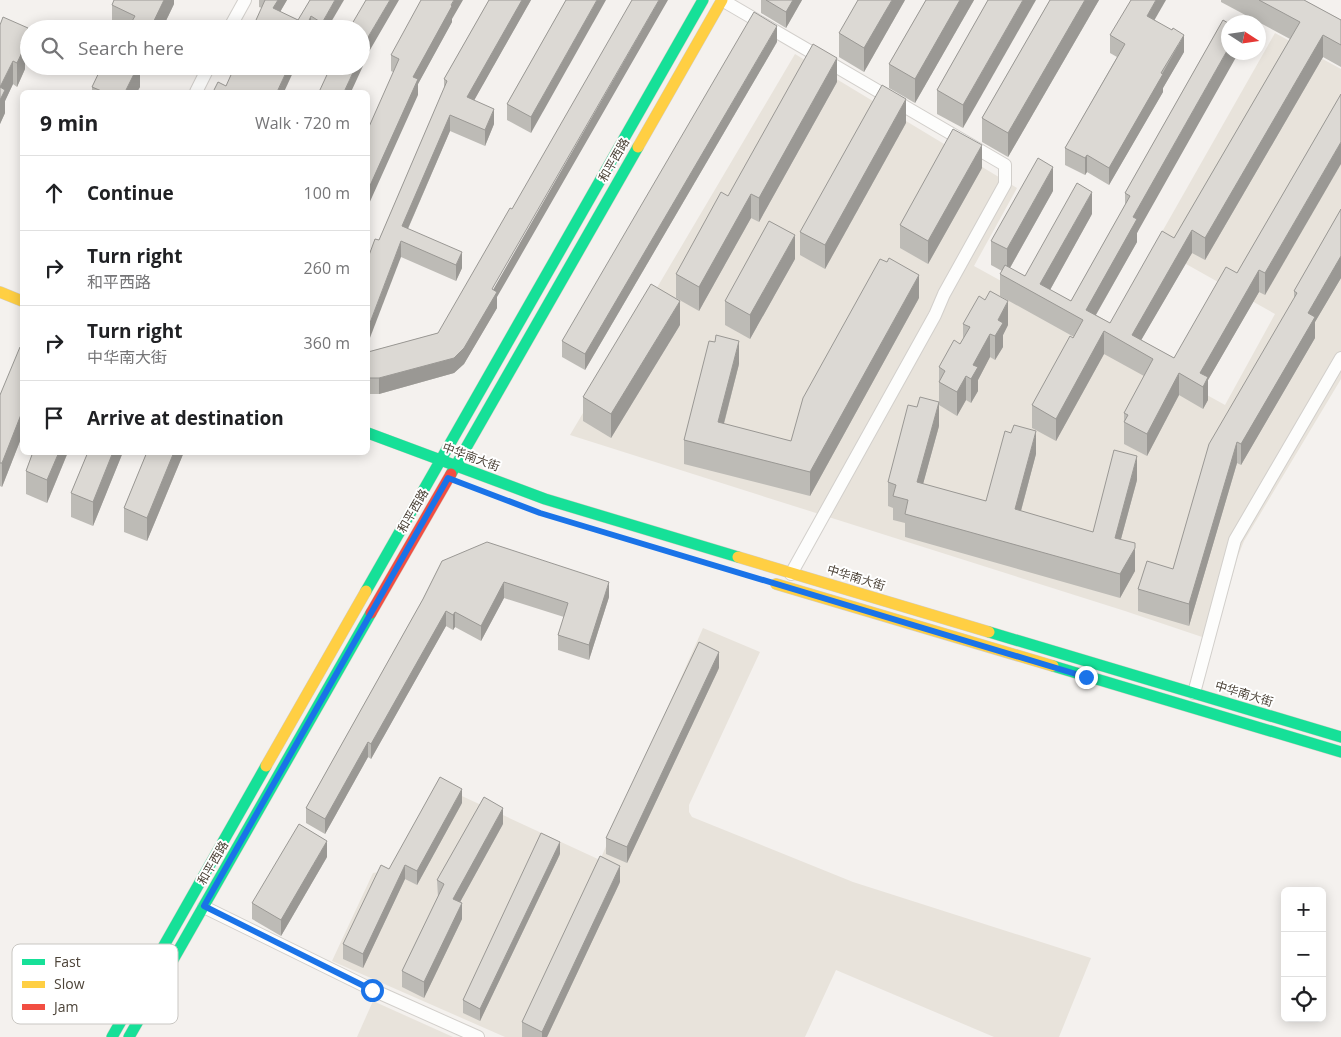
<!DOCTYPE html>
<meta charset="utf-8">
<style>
:root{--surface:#fff;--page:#f2f2f2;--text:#202124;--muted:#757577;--line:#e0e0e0}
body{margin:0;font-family:"Open Sans","Noto Sans SC",sans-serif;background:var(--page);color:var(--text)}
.controls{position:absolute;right:15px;bottom:15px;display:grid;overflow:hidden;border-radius:8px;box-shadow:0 2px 12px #0003}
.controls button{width:45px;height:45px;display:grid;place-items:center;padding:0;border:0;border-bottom:1px solid var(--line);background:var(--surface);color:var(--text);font:25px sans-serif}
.compass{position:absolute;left:1221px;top:15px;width:45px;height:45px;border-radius:50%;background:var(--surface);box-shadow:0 2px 12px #0003;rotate:102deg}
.stop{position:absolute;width:15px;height:15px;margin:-11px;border:4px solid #1a73e8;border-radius:50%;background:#fff}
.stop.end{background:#1a73e8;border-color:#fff;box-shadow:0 1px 5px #0008}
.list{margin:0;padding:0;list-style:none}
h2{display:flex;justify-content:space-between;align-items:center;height:65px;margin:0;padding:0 20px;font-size:21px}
h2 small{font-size:16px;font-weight:400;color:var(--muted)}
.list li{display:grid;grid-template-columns:32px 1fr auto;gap:15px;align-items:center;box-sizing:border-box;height:75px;padding:0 20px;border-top:1px solid var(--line)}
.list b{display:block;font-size:19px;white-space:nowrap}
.list p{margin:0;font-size:16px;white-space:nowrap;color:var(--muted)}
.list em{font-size:16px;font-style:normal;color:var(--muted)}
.icon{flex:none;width:28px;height:28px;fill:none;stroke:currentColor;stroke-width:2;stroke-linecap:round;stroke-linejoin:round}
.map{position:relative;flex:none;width:1341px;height:1037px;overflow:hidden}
.search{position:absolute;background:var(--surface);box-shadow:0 2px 12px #0003;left:20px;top:20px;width:350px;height:55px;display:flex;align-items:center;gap:12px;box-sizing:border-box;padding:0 18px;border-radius:28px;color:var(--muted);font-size:19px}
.panel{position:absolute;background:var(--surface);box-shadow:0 2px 12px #0003;left:20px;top:90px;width:350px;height:365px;border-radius:8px}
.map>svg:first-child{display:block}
</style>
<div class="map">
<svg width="1341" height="1037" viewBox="0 0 1341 1037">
<rect width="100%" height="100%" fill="#f4f1ee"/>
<g fill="#e8e3db">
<polygon points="1275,33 1341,69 1341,379 1244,541 1238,556 1214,641 1125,611 570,435 795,54 1017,188 974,266 1225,405 1275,314 1154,246"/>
<polygon points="703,628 760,652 689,805 689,812 692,817 853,882 1091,958 1059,1037 994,1037 836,970 805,1037 505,1037 332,961 373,873 391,870 438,785 600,860"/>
<polygon points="373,1001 453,1037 357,1037"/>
</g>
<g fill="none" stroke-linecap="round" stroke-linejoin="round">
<g stroke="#d2cfcb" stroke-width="14">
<g id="street">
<polyline points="722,0 1005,165 1005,184 944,294 935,315 791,574"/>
<polyline points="229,29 245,0"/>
<polyline points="196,92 209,66"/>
<polyline points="1194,693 1235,540 1341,358"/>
<polyline points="204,907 373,990 478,1037"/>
</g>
</g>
<g stroke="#d4cec4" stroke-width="12">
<g id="fast">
<polyline points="368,433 545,499 738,557"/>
<polyline points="451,474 638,147"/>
<polyline points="366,591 703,0"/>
<polyline points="989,632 1341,737"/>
<polyline points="1053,666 1341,752"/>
<polyline points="112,1037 266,766"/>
<polyline points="129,1037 371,613"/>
</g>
</g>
<g stroke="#d4cec4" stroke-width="12">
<g id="slow">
<polyline points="638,147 722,0"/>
<polyline points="0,292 22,301"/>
<polyline points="738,557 989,632"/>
<polyline points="776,584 1053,666"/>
<polyline points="266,766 366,591"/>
</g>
</g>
<g stroke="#d4cec4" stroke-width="12">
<polyline id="jam" points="371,613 451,474"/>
</g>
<use href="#street" stroke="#fdfdfc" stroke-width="12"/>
<use href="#fast" stroke="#16e098" stroke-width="11"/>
<use href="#slow" stroke="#ffcf43" stroke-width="11"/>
<use href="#jam" stroke="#f24e42" stroke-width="11"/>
</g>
<g fill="#bdbbb6">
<polygon points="174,0 174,4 162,29 112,28 112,5"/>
<polygon points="259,0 287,0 280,12 298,20 310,0 327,29 252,29 262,8 259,7"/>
<polygon points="489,0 531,0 474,100 494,124 485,146 450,131 408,229 462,268 456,281 401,257 379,240 444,89 444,79"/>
<polygon points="566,0 531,133 507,120 507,104"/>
<polygon points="761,0 802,0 786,28 761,13"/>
<polygon points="905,0 864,72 839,57 839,33"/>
<polygon points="926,0 974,0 915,103 889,88 889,64"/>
<polygon points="988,0 963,128 937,114 937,90"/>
<polygon points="1050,0 1099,0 1008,157 982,142 982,118"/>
<polygon points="1221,0 1304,0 1341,20 1341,67 1323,57 1205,260 1192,253 1141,340 1174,358 1237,273 1341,94 1265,295 1259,292 1208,380 1208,400 1203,409 1179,395 1147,456 1124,444 1124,413 1144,376 1104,354 1056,441 1032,428 1032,405 1074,337 1000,296 1000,274 1002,271 991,265 991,241 1053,191 1010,268 1025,276 1092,214 1050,290 1071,301 1125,205 1125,193 1223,20 1137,233 1137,242 1096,315 1110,323 1174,238 1290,39 1221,2"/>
<polygon points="452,19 452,22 418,84 418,95 393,72 391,71 391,55"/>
<polygon points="1155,20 1184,52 1163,88 1163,92 1109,185 1087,172 1085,175 1065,165 1065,148 1117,57 1110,53 1110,35"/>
<polygon points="0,25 28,52 25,57 25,69 17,87 13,84 5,101 5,113 0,124"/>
<polygon points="777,42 585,370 562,357 562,341"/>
<polygon points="120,66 140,66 140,87 137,92 92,92 92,87"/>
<polygon points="837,82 759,222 751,218 699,311 676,298 676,274 728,196"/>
<polygon points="906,123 825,269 800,255 800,232"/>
<polygon points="982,168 928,264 900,248 900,225"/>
<polygon points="1341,209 1341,278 1315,322 1315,338 1241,465 1237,463 1189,626 1138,611 1138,589 1173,569 1294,299 1294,291"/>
<polygon points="795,259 750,339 725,325 725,301"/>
<polygon points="497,297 497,308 464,364 454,373 379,394 370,394 368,393 368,352 438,333"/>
<polygon points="919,298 810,496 684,464 684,440 739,364 724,424 791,441"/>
<polygon points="963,324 1008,325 1003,335 1003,347 995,360 990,357 978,380 978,391 971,403 966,400 957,416 939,405 939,367 960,344 963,339"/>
<polygon points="680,325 611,438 583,421 583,397"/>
<polygon points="22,348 22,436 2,487 0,486 0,395"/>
<polygon points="939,426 923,484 986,501 1036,454 1021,511 1093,532 1137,480 1121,539 1135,571 1120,598 905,537 905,523 893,520 893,508 888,506 888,482"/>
<polygon points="33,452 68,452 47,503 26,494 26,471"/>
<polygon points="88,452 123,452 93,526 71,517 71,493"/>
<polygon points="147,452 184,452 147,541 124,532 124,508"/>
<polygon points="442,561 609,597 589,660 558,650 558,635 564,617 504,598 481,641 455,627 453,630 446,626 371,759 368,757 325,834 306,823 306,808 423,599"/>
<polygon points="719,668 627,863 606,854 606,838"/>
<polygon points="462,803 417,885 405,879 363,968 343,959 343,944 389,869"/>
<polygon points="503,824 460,902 462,919 424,998 402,987 402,971 438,897 437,880"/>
<polygon points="560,854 480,1021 463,1013 463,1000"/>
<polygon points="327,857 281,936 252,919 252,903"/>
<polygon points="620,882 547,1037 522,1037 522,1022"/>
</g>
<g fill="#9a9894">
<polygon points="164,0 174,0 174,4 162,29 150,29"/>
<polygon points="278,0 287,0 273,24 273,8"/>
<polygon points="335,0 344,0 327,29 322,29 322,23"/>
<polygon points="390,0 399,0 363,62 363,66 351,92 344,92 356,66 361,66 361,49"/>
<polygon points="454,0 463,0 452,19 452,22 418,84 418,95 368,206 368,190 413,77"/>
<polygon points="522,0 531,0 467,113 467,97"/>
<polygon points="597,0 606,0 531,133 531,117"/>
<polygon points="659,0 668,0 497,297 497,308 464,364 454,373 379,394 379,378 454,358"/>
<polygon points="793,0 802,0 786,28 786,12"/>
<polygon points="892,0 905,0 864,72 864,48"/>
<polygon points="960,0 974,0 915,103 915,79"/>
<polygon points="1023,0 1036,0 963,128 963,105"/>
<polygon points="1085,0 1099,0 1008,157 1008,133"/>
<polygon points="1156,0 1166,0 1147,33 1147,16"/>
<polygon points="311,16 311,29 305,29"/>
<polygon points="777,26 777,42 585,370 585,354"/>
<polygon points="28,28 28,52 25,57 25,69 17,87 17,63 21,44"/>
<polygon points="1184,35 1184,52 1163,88 1163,92 1109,185 1109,168"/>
<polygon points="1323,35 1323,57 1205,260 1205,238"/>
<polygon points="1228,49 1228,52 1239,52 1137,233 1137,242 1086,332 1086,310 1133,217"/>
<polygon points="837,58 837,82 759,222 759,198"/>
<polygon points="13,61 13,84 5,101 5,113 0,124 0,87"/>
<polygon points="138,66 140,66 140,87 137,92 125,92"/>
<polygon points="289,66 296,66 284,92 277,92"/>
<polygon points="906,99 906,123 825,269 825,245"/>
<polygon points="494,109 494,124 485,146 485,130"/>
<polygon points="450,115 450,131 402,242 402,226"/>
<polygon points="1341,142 1341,164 1265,295 1265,273"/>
<polygon points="982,145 982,168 928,264 928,241"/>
<polygon points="1087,155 1087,172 1085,175 1085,158"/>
<polygon points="1053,167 1053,191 1007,273 1007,249"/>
<polygon points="1092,192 1092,214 1045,299 1040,284"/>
<polygon points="751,194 751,218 699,311 699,287"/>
<polygon points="1192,230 1192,253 1136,349 1132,335"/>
<polygon points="795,235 795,259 750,339 750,315"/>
<polygon points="401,241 401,257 368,343 368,328"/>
<polygon points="462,252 462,268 456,281 456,265"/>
<polygon points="1341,256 1341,278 1315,322 1315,338 1241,465 1241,444 1308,313"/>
<polygon points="1259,270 1259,292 1208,380 1208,400 1203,409 1203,387 1200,373"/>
<polygon points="919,275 919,298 810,496 810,472"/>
<polygon points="680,301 680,325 611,438 611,414"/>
<polygon points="1008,301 1008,325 1003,335 1003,347 995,360 995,336 998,320"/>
<polygon points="1104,331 1104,354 1056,441 1056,419"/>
<polygon points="990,334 990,357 978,380 978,391 971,403 971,379 973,365"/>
<polygon points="739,341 739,364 718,446 718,422"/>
<polygon points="1179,373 1179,395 1147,456 1147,434"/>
<polygon points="966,376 966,400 957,416 957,392"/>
<polygon points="939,402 939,426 917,506 917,482"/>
<polygon points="22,412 22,436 2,487 2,463"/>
<polygon points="1036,431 1036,454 1015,533 1015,509"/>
<polygon points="1237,442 1237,463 1189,626 1189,604"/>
<polygon points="59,452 68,452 47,503 47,480"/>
<polygon points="113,452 123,452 93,526 93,502"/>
<polygon points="174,452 184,452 147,541 147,518"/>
<polygon points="1137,456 1137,480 1115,561 1115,538"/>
<polygon points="1135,548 1135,571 1120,598 1120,574"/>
<polygon points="504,582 504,598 481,641 481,626"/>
<polygon points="609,582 609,597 589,660 589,645"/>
<polygon points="446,611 446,626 371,759 371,744"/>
<polygon points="455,612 455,627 453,630 453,615"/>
<polygon points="719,652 719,668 627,863 627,847"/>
<polygon points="368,742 368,757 325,834 325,819"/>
<polygon points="462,789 462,803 417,885 417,871"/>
<polygon points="503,808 503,824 453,915 453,899"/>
<polygon points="327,841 327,857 281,936 281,920"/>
<polygon points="560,842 560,854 480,1021 480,1009"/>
<polygon points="405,865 405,879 363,968 363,954"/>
<polygon points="620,866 620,882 547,1037 542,1037 542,1032"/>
<polygon points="462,903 462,919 424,998 424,982"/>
</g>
<g fill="#dcd9d4" stroke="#9a9894">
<polygon points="114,0 164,0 150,29 142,29 131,23 135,16 112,5"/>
<polygon points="265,0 278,0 273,8 298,20 310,0 335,0 322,23 311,16 305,29 252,29"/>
<polygon points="366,0 390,0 361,49 363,50 361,54 361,29 349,29"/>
<polygon points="421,0 454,0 451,5 452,6 413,77 418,79 368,190 368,129 399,59 391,55"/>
<polygon points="489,0 522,0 467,97 494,109 485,130 450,115 402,226 462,252 456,265 401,241 368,328 368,258 375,239 379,240 447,81 444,79"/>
<polygon points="566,0 597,0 531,117 507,104"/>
<polygon points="632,0 659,0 492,289 497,292 464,348 454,358 379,378 370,378 368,377 368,352 438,333 510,208 512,209"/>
<polygon points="766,0 793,0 786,12"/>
<polygon points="858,0 892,0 864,48 839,33"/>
<polygon points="926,0 960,0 915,79 889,64"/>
<polygon points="988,0 1023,0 963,105 937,90"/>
<polygon points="1050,0 1085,0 1008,133 982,118"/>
<polygon points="1131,0 1156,0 1147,16 1172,30 1173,28 1184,35 1161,73 1163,74 1109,168 1087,155 1085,158 1065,148 1125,44 1110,35"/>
<polygon points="1259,0 1304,0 1341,20 1341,45 1323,35 1205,238 1192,230 1132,335 1174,358 1226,267 1237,273 1341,94 1341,142 1265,273 1259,270 1200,373 1208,377 1203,387 1179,373 1147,434 1124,422 1128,415 1124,413 1153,359 1104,331 1056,419 1032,405 1070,336 1073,338 1083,320 1000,274 1005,265 1025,276 1077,183 1092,192 1040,284 1071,301 1130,196 1125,193 1223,20 1228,23 1228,49 1133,217 1137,219 1086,310 1110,323 1162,231 1174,238 1300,22"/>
<polygon points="754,12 777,26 585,354 562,341"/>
<polygon points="3,17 28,28 21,44 25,46 17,63 13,61 0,87 5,90 0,100 0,25"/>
<polygon points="813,44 837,58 759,198 751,194 699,287 676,274 721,192 728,196"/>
<polygon points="102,66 120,67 138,66 125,92 104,92 92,87"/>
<polygon points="235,66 289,66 277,92 213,92 218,82 226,86"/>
<polygon points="331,66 356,66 344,92 319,92"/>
<polygon points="882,85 906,99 825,245 800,232"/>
<polygon points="953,129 982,145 928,241 900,225"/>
<polygon points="1038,158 1053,167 1007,249 991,241"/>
<polygon points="1341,209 1341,256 1308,313 1315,317 1241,444 1237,442 1189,604 1138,589 1147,561 1173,569 1209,444 1297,293 1294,291"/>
<polygon points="769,221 795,235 750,315 725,301"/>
<polygon points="889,258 919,275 810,472 684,440 709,341 715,342 716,335 739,341 718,422 791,441 803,398 880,259 887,262"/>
<polygon points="651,284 680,301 611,414 583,397"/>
<polygon points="990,291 1008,301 998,320 1003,323 995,336 990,334 973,365 978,367 971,379 966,376 957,392 939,382 945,371 939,367 954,340 960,344 970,327 963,324 979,296 985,300"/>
<polygon points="20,347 22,348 22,412 2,463 0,463 0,395"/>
<polygon points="920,397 939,402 917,482 986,501 1005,431 1011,433 1014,425 1036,431 1015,509 1093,532 1114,450 1137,456 1115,538 1135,543 1135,548 1120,574 905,514 908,500 893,496 896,485 888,482 908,405 917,407"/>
<polygon points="33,452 59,452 47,480 26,471"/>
<polygon points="88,452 113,452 93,502 71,493"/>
<polygon points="147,452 174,452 147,518 124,508"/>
<polygon points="487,542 609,582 589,645 558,635 568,603 504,582 481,626 455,612 453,615 446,611 371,744 368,742 325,819 306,808 423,599 442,561"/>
<polygon points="699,642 719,652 627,847 606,838"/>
<polygon points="440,777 462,789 417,871 405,865 363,954 343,944 381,865 389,869"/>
<polygon points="484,797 503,808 453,899 462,903 424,982 402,971 444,884 437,880"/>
<polygon points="299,824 327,841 281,920 252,903"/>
<polygon points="541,833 560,842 480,1009 463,1000"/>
<polygon points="600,856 620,866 542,1032 522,1022"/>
</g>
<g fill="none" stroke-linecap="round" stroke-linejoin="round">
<polyline stroke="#1a73e8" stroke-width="6" points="372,990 204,906 448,478 540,513 1086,677"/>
</g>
<g text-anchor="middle" stroke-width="4" stroke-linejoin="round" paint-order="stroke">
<g font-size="12" fill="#4c4338" stroke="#fff">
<text transform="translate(614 160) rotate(-60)" y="4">和平西路</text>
<text transform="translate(471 457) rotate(20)" y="4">中华南大街</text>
<text transform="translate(413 511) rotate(-60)" y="4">和平西路</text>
<text transform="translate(856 578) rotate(17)" y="4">中华南大街</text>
<text transform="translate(1244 694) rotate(17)" y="4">中华南大街</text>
<text transform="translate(213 863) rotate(-60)" y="4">和平西路</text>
</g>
</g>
<rect x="12" y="944" width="166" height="80" rx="8" fill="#fff" stroke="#c9c7c3" stroke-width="1"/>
<rect x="22" y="959" width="23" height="6" fill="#16e098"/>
<rect x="22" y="981" width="23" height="7" fill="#ffcf43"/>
<rect x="22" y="1004" width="23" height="6" fill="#f24e42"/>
<g font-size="14" fill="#4c4338">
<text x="54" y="967">Fast</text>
<text x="54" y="989">Slow</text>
<text x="54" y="1012">Jam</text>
</g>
</svg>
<div class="controls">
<button>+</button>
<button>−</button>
<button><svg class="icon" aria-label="locate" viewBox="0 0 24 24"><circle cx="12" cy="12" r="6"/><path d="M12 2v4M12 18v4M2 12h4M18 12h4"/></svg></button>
</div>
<svg class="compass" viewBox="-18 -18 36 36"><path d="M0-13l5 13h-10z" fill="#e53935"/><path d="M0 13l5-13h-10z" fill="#757577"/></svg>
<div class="stop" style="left:372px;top:990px"></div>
<div class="stop end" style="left:1086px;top:677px"></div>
<div class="search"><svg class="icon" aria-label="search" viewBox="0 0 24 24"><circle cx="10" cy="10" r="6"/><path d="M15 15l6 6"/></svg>Search here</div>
<section class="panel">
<h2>9 min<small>Walk · 720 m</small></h2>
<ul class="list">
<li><svg class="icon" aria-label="ahead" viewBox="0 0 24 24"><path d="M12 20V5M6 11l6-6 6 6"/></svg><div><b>Continue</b></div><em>100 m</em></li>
<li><svg class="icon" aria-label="right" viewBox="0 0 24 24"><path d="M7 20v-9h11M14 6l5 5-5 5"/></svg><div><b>Turn right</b><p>和平西路</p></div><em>260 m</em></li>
<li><svg class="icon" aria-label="right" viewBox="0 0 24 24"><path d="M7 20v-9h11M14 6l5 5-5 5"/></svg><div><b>Turn right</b><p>中华南大街</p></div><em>360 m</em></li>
<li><svg class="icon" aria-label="arrive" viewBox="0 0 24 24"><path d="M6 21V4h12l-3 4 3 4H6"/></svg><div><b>Arrive at destination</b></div></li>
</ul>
</section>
</div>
